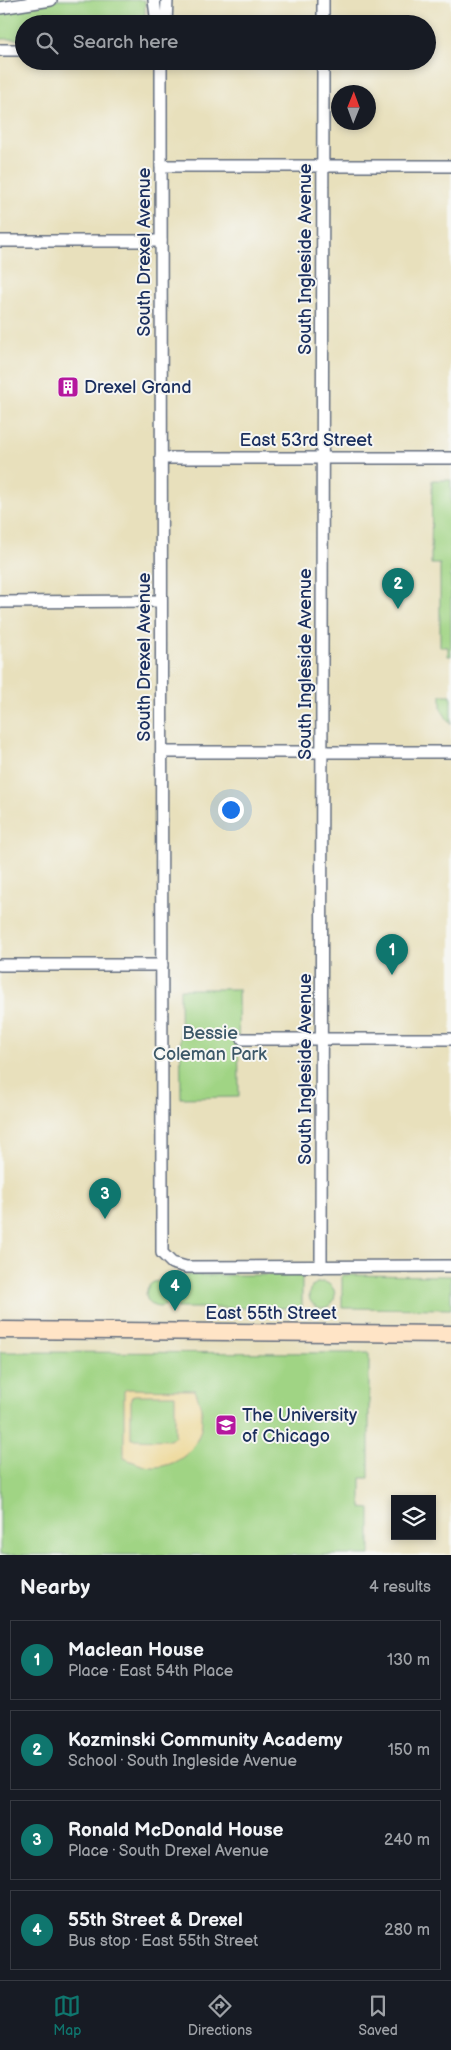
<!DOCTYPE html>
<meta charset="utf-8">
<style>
:root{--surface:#171b24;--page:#20242c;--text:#f1f3f6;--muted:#9ea1a6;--line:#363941;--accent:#0f766e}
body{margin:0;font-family:"Balsamiq Sans",sans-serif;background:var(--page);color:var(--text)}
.controls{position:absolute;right:15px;bottom:15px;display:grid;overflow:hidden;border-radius:0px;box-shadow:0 2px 8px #0003}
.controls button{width:45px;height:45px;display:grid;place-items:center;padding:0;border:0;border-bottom:1px solid var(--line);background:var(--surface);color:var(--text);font:25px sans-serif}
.compass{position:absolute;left:331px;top:85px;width:45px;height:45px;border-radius:50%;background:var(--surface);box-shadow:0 2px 8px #0003;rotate:1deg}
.you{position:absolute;left:230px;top:809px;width:18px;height:18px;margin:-12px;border:4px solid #fff;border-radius:50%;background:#1a73e8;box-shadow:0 0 0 8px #1a73e833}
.badge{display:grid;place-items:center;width:32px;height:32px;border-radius:50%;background:var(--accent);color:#fff;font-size:16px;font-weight:700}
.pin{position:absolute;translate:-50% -41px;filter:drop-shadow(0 1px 2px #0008)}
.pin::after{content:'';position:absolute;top:26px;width:18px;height:15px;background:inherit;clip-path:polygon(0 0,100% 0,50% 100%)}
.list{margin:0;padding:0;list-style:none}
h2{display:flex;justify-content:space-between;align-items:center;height:65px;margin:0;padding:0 20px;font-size:21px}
h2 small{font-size:16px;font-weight:400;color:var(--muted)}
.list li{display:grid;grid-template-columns:32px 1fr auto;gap:15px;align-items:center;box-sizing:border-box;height:80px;margin:0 10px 10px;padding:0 10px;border:1px solid var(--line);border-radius:0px}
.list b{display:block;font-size:19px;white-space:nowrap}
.list p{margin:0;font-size:16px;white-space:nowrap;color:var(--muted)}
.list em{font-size:16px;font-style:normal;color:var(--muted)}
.icon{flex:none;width:28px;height:28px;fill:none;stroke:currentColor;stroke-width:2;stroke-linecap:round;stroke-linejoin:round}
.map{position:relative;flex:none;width:451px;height:1555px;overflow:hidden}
.search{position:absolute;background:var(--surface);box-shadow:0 2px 8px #0003;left:15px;right:15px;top:15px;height:55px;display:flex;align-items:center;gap:12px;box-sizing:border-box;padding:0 18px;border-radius:28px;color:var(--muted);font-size:19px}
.sheet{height:425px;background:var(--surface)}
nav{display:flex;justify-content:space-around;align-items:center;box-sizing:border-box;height:70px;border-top:1px solid var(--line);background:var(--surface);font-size:14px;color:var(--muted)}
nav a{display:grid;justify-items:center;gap:2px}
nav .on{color:var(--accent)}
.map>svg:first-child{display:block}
</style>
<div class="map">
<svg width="451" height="1555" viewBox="0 0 451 1555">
<rect width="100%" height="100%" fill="#f6f6f2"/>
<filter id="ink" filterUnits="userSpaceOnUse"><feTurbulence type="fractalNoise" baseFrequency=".02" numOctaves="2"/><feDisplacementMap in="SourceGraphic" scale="10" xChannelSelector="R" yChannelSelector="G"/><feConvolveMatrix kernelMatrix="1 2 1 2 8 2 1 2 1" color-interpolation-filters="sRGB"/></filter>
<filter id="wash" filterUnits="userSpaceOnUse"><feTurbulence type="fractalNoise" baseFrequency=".0096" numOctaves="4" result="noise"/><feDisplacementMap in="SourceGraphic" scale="20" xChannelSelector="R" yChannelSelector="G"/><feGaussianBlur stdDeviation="1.12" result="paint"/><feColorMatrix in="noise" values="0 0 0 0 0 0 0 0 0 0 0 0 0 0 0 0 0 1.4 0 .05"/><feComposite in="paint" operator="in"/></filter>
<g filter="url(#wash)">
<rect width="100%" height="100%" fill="#e8e0bc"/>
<g fill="#a0d484" stroke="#5e8271">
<polygon points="0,0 145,0 145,24 24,24 24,39 0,39"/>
<polygon points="432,480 451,480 451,656 448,656 448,647 440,647 440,564 431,564"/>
<polygon points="441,695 451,695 451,725 441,709"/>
<polygon points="180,989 238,989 239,1097 181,1098"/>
<rect x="177" y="1275" width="125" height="33"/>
<polygon points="342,1275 451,1276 451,1309 342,1308"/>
<circle cx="159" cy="1294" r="13"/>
<circle cx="322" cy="1295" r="13"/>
<polygon points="0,1352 369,1353 369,1478 361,1478 361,1508 370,1509 370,1555 0,1555"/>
</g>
<path fill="#eeda9e" stroke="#84847e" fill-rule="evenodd" d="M127,1389L195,1390C198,1398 202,1408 202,1416C203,1444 182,1466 154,1467C144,1467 134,1462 124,1458V1391ZM134,1395H175V1436L170,1440L131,1439V1398Z"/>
</g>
<g filter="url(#ink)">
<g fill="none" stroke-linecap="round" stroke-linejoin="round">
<g stroke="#636d7f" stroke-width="14">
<g id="street">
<polyline points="154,0 157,24"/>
<polyline points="0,8 51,0"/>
<polyline points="166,24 167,0"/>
<polyline points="323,24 323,0"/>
<polyline points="0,50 24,50"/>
<polyline points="161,61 162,1253 172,1263 186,1267 451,1266"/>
<polyline points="161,166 451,166"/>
<polyline points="0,241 161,241"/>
<polyline points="161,458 451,458"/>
<polyline points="0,602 161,601"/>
<polyline points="162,752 451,752"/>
<polyline points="0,965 162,965"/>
<polyline points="243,1039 451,1039"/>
<polyline points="321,1267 323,61"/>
</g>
</g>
<g stroke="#636d7f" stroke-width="19">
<polyline id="secondary" points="0,1330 451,1334"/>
</g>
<use href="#street" stroke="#fff" stroke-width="11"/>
<use href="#secondary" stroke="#ffe4c6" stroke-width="16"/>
</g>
</g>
<defs>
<g id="building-square" transform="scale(1.125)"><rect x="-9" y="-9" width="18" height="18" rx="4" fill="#b5179e" stroke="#f6f6f2"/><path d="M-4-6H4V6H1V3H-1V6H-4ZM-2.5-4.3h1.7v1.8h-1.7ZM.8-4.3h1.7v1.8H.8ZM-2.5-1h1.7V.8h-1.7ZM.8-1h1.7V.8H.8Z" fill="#fff"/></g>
<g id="university-square" transform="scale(1.125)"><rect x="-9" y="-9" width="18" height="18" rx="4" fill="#b5179e" stroke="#f6f6f2"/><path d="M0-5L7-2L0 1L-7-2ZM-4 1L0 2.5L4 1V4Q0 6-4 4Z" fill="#fff"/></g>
</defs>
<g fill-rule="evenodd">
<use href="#building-square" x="68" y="387"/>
<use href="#university-square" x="226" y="1425"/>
</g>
<g text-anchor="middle" stroke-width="4" stroke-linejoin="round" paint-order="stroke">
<g font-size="18" fill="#1b2f5e" stroke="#f6f6f2">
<text transform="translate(144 252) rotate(-90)" y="6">South Drexel Avenue</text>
<text transform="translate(305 259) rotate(-90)" y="6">South Ingleside Avenue</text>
<text x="306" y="446">East 53rd Street</text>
<text transform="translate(144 657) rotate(-90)" y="6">South Drexel Avenue</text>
<text transform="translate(305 664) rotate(-90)" y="6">South Ingleside Avenue</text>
<text transform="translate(305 1069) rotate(-90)" y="6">South Ingleside Avenue</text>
<text x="271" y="1319">East 55th Street</text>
</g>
<g font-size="18" fill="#1b2f5e" stroke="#f6f6f2" text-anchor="start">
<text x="84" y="393">Drexel Grand</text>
<text x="242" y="1421">The University<tspan x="242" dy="21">of Chicago</tspan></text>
</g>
<g font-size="18" fill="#3c5868" stroke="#f6f6f2">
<text x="210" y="1039">Bessie<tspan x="210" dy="21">Coleman Park</tspan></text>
</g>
</g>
</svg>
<div class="controls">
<button><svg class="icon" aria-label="layers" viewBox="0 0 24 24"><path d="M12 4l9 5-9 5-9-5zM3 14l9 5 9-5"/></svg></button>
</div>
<svg class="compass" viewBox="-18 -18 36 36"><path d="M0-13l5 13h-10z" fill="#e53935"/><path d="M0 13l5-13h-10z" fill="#9ea1a6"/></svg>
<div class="you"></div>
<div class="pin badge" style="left:392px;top:975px">1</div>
<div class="pin badge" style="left:398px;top:609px">2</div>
<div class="pin badge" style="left:105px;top:1219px">3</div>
<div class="pin badge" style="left:175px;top:1311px">4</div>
<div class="search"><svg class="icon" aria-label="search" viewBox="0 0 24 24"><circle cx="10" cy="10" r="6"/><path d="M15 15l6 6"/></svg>Search here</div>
</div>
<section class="sheet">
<h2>Nearby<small>4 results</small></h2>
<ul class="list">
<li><span class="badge">1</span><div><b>Maclean House</b><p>Place · East 54th Place</p></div><em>130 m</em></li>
<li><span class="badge">2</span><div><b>Kozminski Community Academy</b><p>School · South Ingleside Avenue</p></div><em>150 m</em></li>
<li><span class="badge">3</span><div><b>Ronald McDonald House</b><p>Place · South Drexel Avenue</p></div><em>240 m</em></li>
<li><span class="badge">4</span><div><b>55th Street &amp; Drexel</b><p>Bus stop · East 55th Street</p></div><em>280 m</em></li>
</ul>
</section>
<nav>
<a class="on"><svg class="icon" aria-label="map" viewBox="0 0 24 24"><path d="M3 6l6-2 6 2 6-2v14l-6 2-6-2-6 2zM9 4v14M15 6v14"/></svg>Map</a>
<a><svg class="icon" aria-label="directions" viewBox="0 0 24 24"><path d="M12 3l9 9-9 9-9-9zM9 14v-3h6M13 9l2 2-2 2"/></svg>Directions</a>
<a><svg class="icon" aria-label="saved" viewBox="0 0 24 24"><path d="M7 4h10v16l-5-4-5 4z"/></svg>Saved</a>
</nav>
